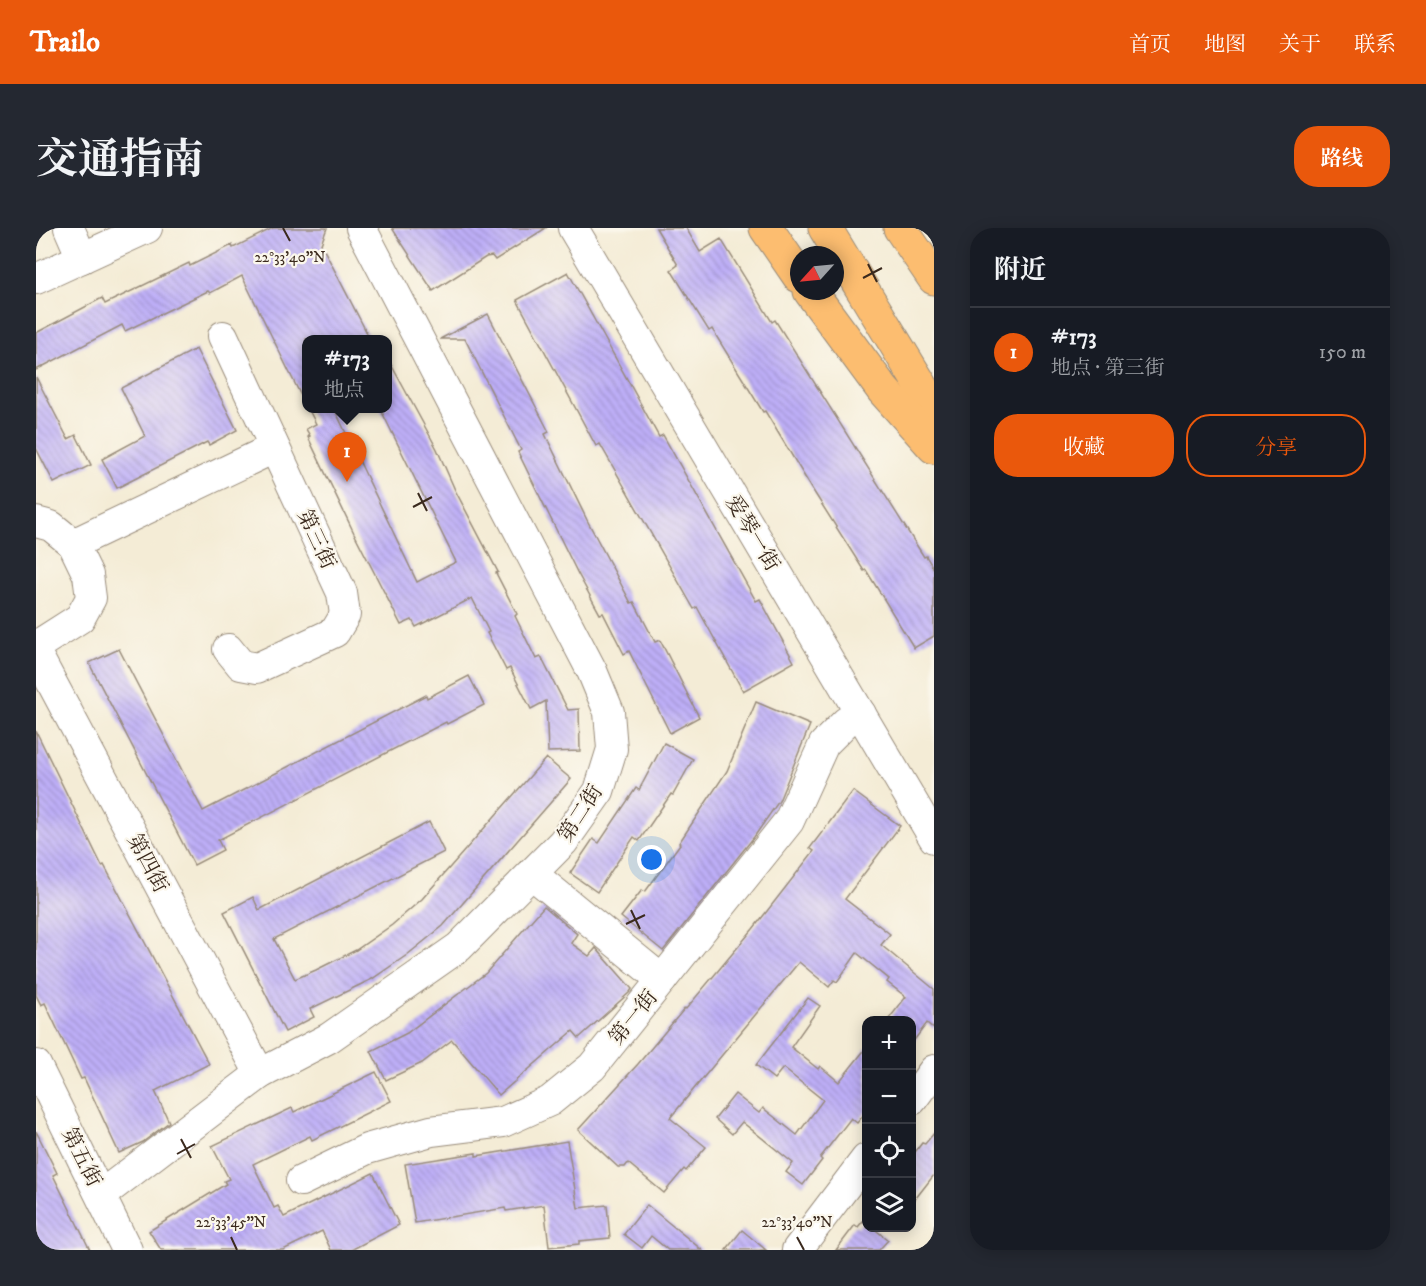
<!DOCTYPE html>
<html lang="zh">
<meta charset="utf-8">
<style>
:root{--surface:#171b24;--page:#242831;--text:#f1f3f6;--muted:#9ea1a6;--line:#363941;--accent:#ea580c}
body{margin:0;font-family:"IM FELL DW Pica","Noto Serif SC",serif;background:var(--page);color:var(--text)}
.controls{position:absolute;right:18px;bottom:18px;display:grid;overflow:hidden;border-radius:12px;box-shadow:0 3px 15px #0003}
.controls button{width:54px;height:54px;display:grid;place-items:center;padding:0;border:0;border-bottom:2px solid var(--line);background:var(--surface);color:var(--text);font:30px sans-serif}
.compass{position:absolute;left:754px;top:18px;width:54px;height:54px;border-radius:50%;background:var(--surface);box-shadow:0 3px 15px #0003;rotate:243deg}
.you{position:absolute;left:616px;top:632px;width:21px;height:21px;margin:-15px;border:4px solid #fff;border-radius:50%;background:#1a73e8;box-shadow:0 0 0 9px #1a73e833}
.badge{display:grid;place-items:center;width:39px;height:39px;border-radius:50%;background:var(--accent);color:#fff;font-size:20px;font-weight:700}
.pin{position:absolute;translate:-50% -50px;filter:drop-shadow(0 2px 3px #0008)}
.pin::after{content:'';position:absolute;top:32px;width:21px;height:18px;background:inherit;clip-path:polygon(0 0,100% 0,50% 100%)}
.popup{position:absolute;left:266px;top:107px;width:90px;height:78px;box-sizing:border-box;display:grid;place-content:center;border-radius:12px;background:var(--surface);filter:drop-shadow(0 2px 4px #0005);font-size:20px;white-space:nowrap;color:var(--muted)}
.popup b{font-size:22px;color:var(--text)}
.popup::after{content:'';position:absolute;left:50%;top:100%;margin-left:-12px;border:12px solid transparent;border-top-color:var(--surface)}
.list{margin:0;padding:0;list-style:none}
h2{display:flex;justify-content:space-between;align-items:center;height:78px;margin:0;padding:0 24px;font-size:26px}
h2 small{font-size:20px;font-weight:400;color:var(--muted)}
.list li{display:grid;grid-template-columns:39px 1fr auto;gap:18px;align-items:center;box-sizing:border-box;height:90px;padding:0 24px;border-top:2px solid var(--line)}
.list b{display:block;font-size:22px;white-space:nowrap}
.list p{margin:0;font-size:20px;white-space:nowrap;color:var(--muted)}
.list em{font-size:20px;font-style:normal;color:var(--muted)}
.actions{display:flex;gap:12px;padding:18px 24px}
.actions a{flex:1;padding:14px 0;border:2px solid var(--accent);border-radius:24px;text-align:center;font-size:21px;color:var(--accent)}
.actions .main{background:var(--accent);color:#fff}
.icon{flex:none;width:33px;height:33px;fill:none;stroke:currentColor;stroke-width:2;stroke-linecap:round;stroke-linejoin:round}
.map{position:relative;flex:none;width:898px;height:1022px;overflow:hidden;border-radius:24px}
header{display:flex;align-items:center;gap:36px;box-sizing:border-box;height:84px;padding:0 30px;background:var(--accent);color:#fff}
header strong{font-size:28px}
nav{display:flex;gap:33px;margin-inline-start:auto;font-size:21px}
.intro{display:flex;align-items:center;justify-content:space-between;box-sizing:border-box;height:144px;padding:0 36px}
h1{margin:0;font-size:42px}
.button{padding:15px 27px;border-radius:24px;background:var(--accent);color:#fff;font-size:21px;font-weight:700}
main{display:flex;gap:36px;padding:0 36px}
aside{flex:1;background:var(--surface);border-radius:24px;box-shadow:0 3px 15px #0003}
.map>svg:first-child{display:block}
</style>
<header>
<strong>Trailo</strong>
<nav><a>首页</a><a>地图</a><a>关于</a><a>联系</a></nav>
</header>
<div class="intro"><h1>交通指南</h1><a class="button">路线</a></div>
<main>
<div class="map">
<svg width="898" height="1022" viewBox="0 0 898 1022">
<defs>
<pattern id="building-back-hatch" width="6" height="6" patternUnits="userSpaceOnUse" patternTransform="scale(1.5)"><rect width="6" height="6" fill="#beaff8"/><path d="M-1 5l2 2M0 0l6 6M5-1l2 2" fill="none" stroke="#9c8fc8"/></pattern>
</defs>
<rect width="100%" height="100%" fill="#fbf7ec"/>
<filter id="ink" filterUnits="userSpaceOnUse"><feTurbulence type="fractalNoise" baseFrequency=".0167" numOctaves="2"/><feDisplacementMap in="SourceGraphic" scale="12" xChannelSelector="R" yChannelSelector="G"/><feConvolveMatrix kernelMatrix="1 2 1 2 8 2 1 2 1" color-interpolation-filters="sRGB"/></filter>
<filter id="wash" filterUnits="userSpaceOnUse"><feTurbulence type="fractalNoise" baseFrequency=".008" numOctaves="4" result="noise"/><feDisplacementMap in="SourceGraphic" scale="24" xChannelSelector="R" yChannelSelector="G"/><feGaussianBlur stdDeviation="1.35" result="paint"/><feColorMatrix in="noise" values="0 0 0 0 0 0 0 0 0 0 0 0 0 0 0 0 0 1.4 0 .05"/><feComposite in="paint" operator="in"/></filter>
<g filter="url(#wash)">
<rect width="100%" height="100%" fill="#f4ecd6"/>
<g id="blocks">
<g fill="url(#building-back-hatch)">
<polygon points="237,0 291,0 285,16 334,111 270,111 270,178 206,48 174,65 172,63 89,103 86,97 0,142 0,105 66,70 69,76 153,35 154,38 196,17 197,20"/>
<polygon points="356,0 510,0 459,32 456,28 450,29 397,63"/>
<polygon points="620,0 650,0 664,24 685,11 736,94 739,92 888,329 890,328 898,341 898,408 878,420 830,342 828,343 778,264 729,183 727,184 676,101 673,103 635,42 642,37"/>
<polygon points="532,44 623,209 627,207 720,373 724,371 758,434 707,463 661,379 658,381 564,216 560,218 481,72"/>
<polygon points="452,86 513,204 509,206 551,292 595,375 598,374 619,414 624,412 663,489 634,505 593,423 588,426 567,385 564,386 541,344 482,224 485,222 429,111 404,111"/>
<polygon points="160,121 201,202 173,217 171,214 81,260 66,231 109,208 85,160"/>
<polygon points="351,129 401,221 419,262 462,344 460,345 481,386 479,388 500,431 505,429 532,482 543,481 544,523 512,524 510,473 495,481 474,440 470,442 451,405 453,404 436,370 380,399 376,392 365,397 318,305 272,209 274,208 270,201 280,196 272,180 298,180 381,354 420,334 344,180 351,180"/>
<polygon points="0,149 32,211 40,207 55,237 18,255 0,220"/>
<polygon points="83,421 167,583 390,467 391,470 433,448 448,477 411,496 410,494 182,612 187,622 158,637 53,435"/>
<polygon points="720,474 774,497 743,573 718,609 627,723 585,689 606,662 609,664 644,616 643,615 691,543"/>
<polygon points="0,503 66,638 68,637 173,836 119,863 133,894 107,914 83,925 48,850 45,851 9,775 5,777 0,767"/>
<polygon points="628,515 657,531 637,567 635,566 603,613 598,609 561,664 534,645 557,611 563,615 600,560 603,562"/>
<polygon points="510,530 535,551 407,698 371,727 336,751 274,781 278,789 249,804 188,684 217,669 223,682 393,594 408,624 238,711 259,751 280,742 320,722 356,697 386,671"/>
<polygon points="817,563 864,598 809,671 854,706 845,717 898,761 898,801 891,795 876,815 876,792 852,792 870,769 851,754 853,751 821,725 801,754 798,752 793,759 763,734 634,890 670,919 650,943 648,941 628,965 592,935 589,939 582,939 542,902 602,836 649,780 650,781 717,701 778,623 774,620"/>
<polygon points="508,678 541,706 535,715 553,728 560,720 596,761 594,764 543,810 537,803 463,867 416,812 386,835 350,852 335,823 371,805 450,745"/>
<polygon points="772,770 784,778 755,819 782,841 784,838 803,854 831,819 831,883 821,895 815,890 784,930 786,932 767,957 750,944 757,935 706,894 696,906 679,891 699,866 723,885 727,880 761,907 787,872 747,840 738,851 720,837"/>
<polygon points="340,844 355,873 276,912 274,908 217,936 238,980 242,978 248,989 337,945 363,997 315,1022 295,1022 286,1003 247,1022 125,1022 113,1003 190,956 188,953 193,951 176,918 256,880 258,884"/>
<polygon points="0,903 21,945 17,947 54,1022 0,1022"/>
<polygon points="898,905 898,947 876,975 876,928 886,915 889,916"/>
<polygon points="531,913 542,980 571,977 574,1010 543,1013 543,1016 513,1019 508,977 470,983 469,980 379,995 369,936 440,925 440,928"/>
<polygon points="611,977 666,1022 632,1022 615,1008 606,1020 588,1006"/>
<polygon points="827,993 831,995 831,999 836,999 852,1012 843,1022 800,1022 819,997 822,999"/>
<polygon points="706,1002 730,1022 690,1022"/>
</g>
</g>
</g>
<g filter="url(#ink)">
<use href="#blocks" fill-opacity="0" stroke="#988b7a" stroke-width="1.5"/>
<g fill="none" stroke-linecap="round" stroke-linejoin="round">
<g stroke="#988b7a" stroke-width="32">
<g id="minor">
<polyline points="33,0 46,30"/>
<polyline points="537,0 898,610"/>
<polyline points="0,51 111,0"/>
<polyline points="187,108 306,365 309,387 299,404 221,440 205,437 192,421"/>
<polyline points="0,294 15,298 37,316 52,347 55,370 44,390 0,418"/>
<polyline points="37,316 238,220"/>
<polyline points="0,425 224,846"/>
<polyline points="496,646 626,752"/>
<polyline points="0,837 91,1022"/>
<polyline points="876,872 898,842"/>
<polyline points="265,953 331,921 395,903 467,894 514,873 556,839 753,593 788,516 810,494 825,486"/>
<polyline points="65,967 224,846 293,810 423,719 527,614 563,563 576,521 573,484 556,443 325,0"/>
<polyline points="761,1022 830,931"/>
</g>
</g>
<g stroke="#988b7a" stroke-width="35">
<g id="highway">
<polyline points="730,0 763,48"/>
<polyline points="789,0 898,179"/>
<polyline points="864,0 898,50"/>
<polyline points="774,63 847,162 898,219"/>
</g>
</g>
<use href="#minor" stroke="#fff" stroke-width="30"/>
<use href="#highway" stroke="#fcbd6f" stroke-width="33"/>
</g>
</g>
<path fill="none" stroke="#3b2a1e" stroke-width="2" d="M247,0L254,13M832,36L841,54M827,50L846,40M382,265L391,283M377,279L396,269M595,682L604,701M590,696L609,687M145,911L155,930M141,926L159,916M195,1009L201,1022M761,1009L768,1022"/>
<g text-anchor="middle" stroke-width="4.5" stroke-linejoin="round" paint-order="stroke">
<g font-size="21" fill="#3b2a1e" stroke="#fbf7ec">
<text transform="translate(717 305) rotate(59)" y="7">爱琴一街</text>
<text transform="translate(281 311) rotate(65)" y="7">第三街</text>
<text transform="translate(544 585) rotate(-57)" y="7">第二街</text>
<text transform="translate(112 635) rotate(62)" y="7">第四街</text>
<text transform="translate(597 789) rotate(-51)" y="7">第一街</text>
<text transform="translate(46 929) rotate(63)" y="7">第五街</text>
</g>
</g>
<g font-size="15" text-anchor="middle" fill="#3b2a1e" stroke="#fbf7ec" stroke-width="4.5" stroke-linejoin="round" paint-order="stroke">
<text x="254" y="34">22°33'40"N</text>
<text x="195" y="999">22°33'45"N</text>
<text x="761" y="999">22°33'40"N</text>
</g>
</svg>
<div class="controls">
<button>+</button>
<button>−</button>
<button><svg class="icon" aria-label="locate" viewBox="0 0 24 24"><circle cx="12" cy="12" r="6"/><path d="M12 2v4M12 18v4M2 12h4M18 12h4"/></svg></button>
<button><svg class="icon" aria-label="layers" viewBox="0 0 24 24"><path d="M12 4l9 5-9 5-9-5zM3 14l9 5 9-5"/></svg></button>
</div>
<svg class="compass" viewBox="-18 -18 36 36"><path d="M0-13l5 13h-10z" fill="#e53935"/><path d="M0 13l5-13h-10z" fill="#9ea1a6"/></svg>
<div class="you"></div>
<div class="pin badge" style="left:311px;top:254px">1</div>
<div class="popup"><b>#173</b>地点</div>
</div>
<aside>
<h2>附近<small></small></h2>
<ul class="list">
<li><span class="badge">1</span><div><b>#173</b><p>地点 · 第三街</p></div><em>150 m</em></li>
</ul>
<div class="actions"><a class="main">收藏</a><a>分享</a></div>
</aside>
</main>
